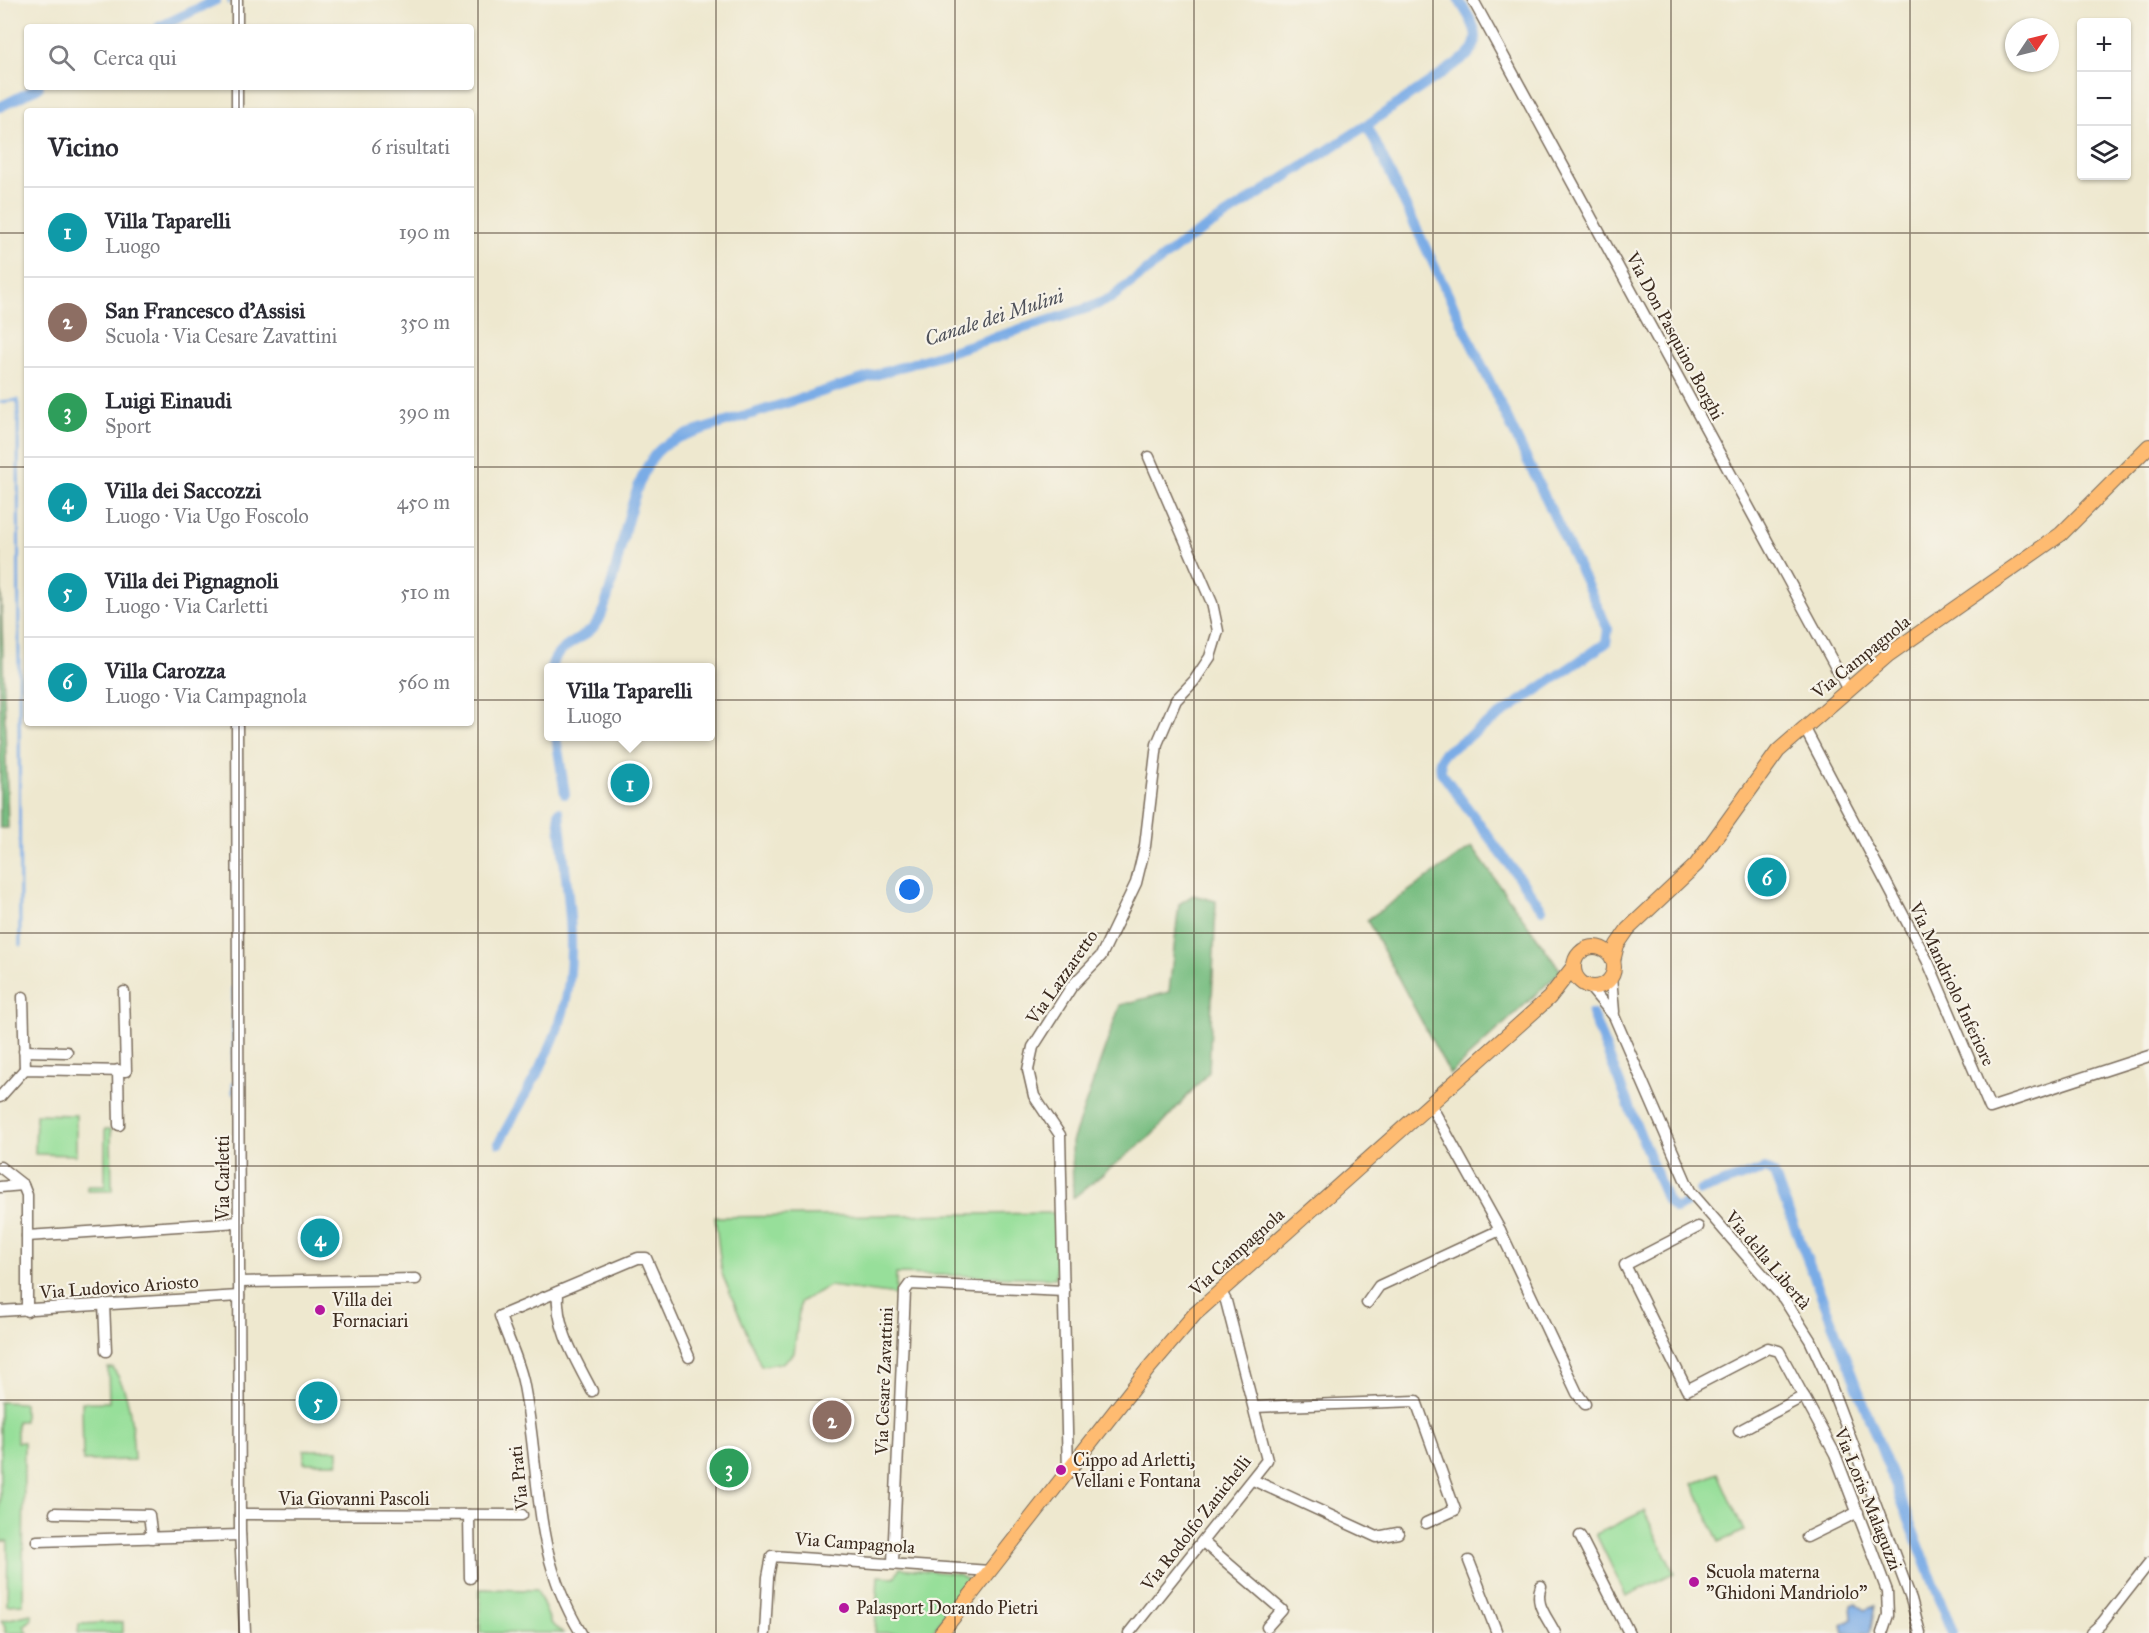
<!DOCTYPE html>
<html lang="it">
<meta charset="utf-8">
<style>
:root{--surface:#fff;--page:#f2f2f3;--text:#2b2b33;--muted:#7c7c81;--line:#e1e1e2;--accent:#b5179e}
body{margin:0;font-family:"IM FELL Great Primer",serif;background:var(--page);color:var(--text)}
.controls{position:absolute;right:18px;top:18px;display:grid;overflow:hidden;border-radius:6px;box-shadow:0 2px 4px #0004}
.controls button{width:54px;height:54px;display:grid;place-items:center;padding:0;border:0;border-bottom:2px solid var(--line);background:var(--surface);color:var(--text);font:30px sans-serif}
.compass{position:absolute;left:2005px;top:18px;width:54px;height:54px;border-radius:50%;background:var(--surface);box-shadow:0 2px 4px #0004;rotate:55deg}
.you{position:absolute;left:910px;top:890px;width:21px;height:21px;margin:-15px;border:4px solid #fff;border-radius:50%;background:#1a73e8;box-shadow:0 0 0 9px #1a73e833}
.badge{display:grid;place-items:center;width:39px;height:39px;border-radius:50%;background:var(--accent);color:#fff;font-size:20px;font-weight:700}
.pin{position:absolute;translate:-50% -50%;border:3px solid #fff;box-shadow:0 2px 6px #0006}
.popup{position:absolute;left:544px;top:663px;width:171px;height:78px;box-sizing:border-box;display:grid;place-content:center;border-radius:6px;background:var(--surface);filter:drop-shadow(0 2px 4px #0005);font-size:20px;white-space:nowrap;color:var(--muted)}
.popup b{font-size:22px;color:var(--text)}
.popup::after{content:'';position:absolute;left:50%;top:100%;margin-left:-12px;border:12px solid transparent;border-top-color:var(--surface)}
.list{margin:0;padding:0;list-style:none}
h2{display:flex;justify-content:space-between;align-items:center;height:78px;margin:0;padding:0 24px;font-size:26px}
h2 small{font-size:20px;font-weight:400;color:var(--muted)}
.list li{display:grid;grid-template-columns:39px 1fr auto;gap:18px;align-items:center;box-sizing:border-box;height:90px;padding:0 24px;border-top:2px solid var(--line)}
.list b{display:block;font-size:22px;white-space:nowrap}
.list p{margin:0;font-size:20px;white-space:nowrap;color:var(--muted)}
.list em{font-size:20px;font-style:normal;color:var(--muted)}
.icon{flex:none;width:33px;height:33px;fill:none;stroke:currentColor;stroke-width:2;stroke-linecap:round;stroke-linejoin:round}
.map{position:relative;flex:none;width:2149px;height:1633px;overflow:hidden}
.search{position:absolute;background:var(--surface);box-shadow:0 2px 4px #0004;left:24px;top:24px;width:450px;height:66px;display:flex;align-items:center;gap:15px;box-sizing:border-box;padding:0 21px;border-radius:6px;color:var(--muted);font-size:22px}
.panel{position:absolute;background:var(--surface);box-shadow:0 2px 4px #0004;left:24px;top:108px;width:450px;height:618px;border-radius:6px}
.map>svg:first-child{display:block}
</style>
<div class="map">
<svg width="2149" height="1633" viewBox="0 0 2149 1633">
<rect width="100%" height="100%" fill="#f7f3e8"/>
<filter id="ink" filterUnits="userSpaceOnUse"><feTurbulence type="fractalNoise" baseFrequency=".0167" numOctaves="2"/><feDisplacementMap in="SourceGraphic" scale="12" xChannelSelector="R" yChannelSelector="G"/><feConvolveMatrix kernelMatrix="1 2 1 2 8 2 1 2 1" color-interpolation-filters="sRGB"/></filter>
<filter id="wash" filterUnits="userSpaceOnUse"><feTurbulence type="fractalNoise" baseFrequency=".008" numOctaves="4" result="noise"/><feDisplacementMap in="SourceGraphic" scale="24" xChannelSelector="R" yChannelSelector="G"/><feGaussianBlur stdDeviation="1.35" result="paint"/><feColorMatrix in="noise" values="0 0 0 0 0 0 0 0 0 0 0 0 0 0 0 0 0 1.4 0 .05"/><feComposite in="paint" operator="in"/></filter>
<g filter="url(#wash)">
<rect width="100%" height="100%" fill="#eee8cf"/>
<g fill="#97df9a" stroke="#69845c" stroke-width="1.5">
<polygon points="36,1114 76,1115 76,1155 35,1154"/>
<polygon points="105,1129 111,1129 112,1191 87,1191 87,1186 105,1186"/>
<polygon points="1057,1213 1056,1278 896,1274 896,1295 829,1286 800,1302 794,1353 782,1363 761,1366 722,1274 715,1217"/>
<path d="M108,1368H113C132,1395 132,1428 134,1460L83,1461L82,1402H109Z"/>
<polygon points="0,1402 24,1403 24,1421 17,1421 17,1442 24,1442 23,1604 7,1605 8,1541 0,1541"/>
<rect x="304" y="1450" width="34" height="13"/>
<polygon points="1718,1473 1744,1531 1719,1542 1693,1484"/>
<polygon points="1644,1511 1674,1573 1626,1596 1596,1534"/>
<polygon points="900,1568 959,1574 971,1581 931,1633 875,1633 878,1576 895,1577"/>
<polygon points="480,1589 537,1590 551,1623 563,1633 480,1633"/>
<polygon points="31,1614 32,1619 24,1626 28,1633 5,1633 5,1626 1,1621"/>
<polygon points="123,1622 123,1633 78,1633 79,1624"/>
</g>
<g fill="#79be82" stroke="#5a7450" stroke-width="1.5">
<polygon points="0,554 8,828 0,828"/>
<polygon points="1472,847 1561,971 1450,1074 1367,920"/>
<polygon points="1193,895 1216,901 1209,1072 1152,1135 1073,1198 1072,1142 1120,1005 1169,992 1179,904"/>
</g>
<polygon fill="#7aace6" stroke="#5a6b82" stroke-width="1.5" points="1856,1602 1865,1610 1875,1606 1870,1633 1844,1633 1842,1625 1852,1619 1851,1604"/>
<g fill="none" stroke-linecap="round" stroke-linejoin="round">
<g stroke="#7aace6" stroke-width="3">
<polyline points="229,3 229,0"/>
<polyline points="0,402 18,400 20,945"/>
<polyline points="233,1068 233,987"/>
<polyline points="233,1093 233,1082"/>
</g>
<g stroke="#7aace6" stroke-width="10">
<polyline points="159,27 216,0"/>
<polyline points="0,107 39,87"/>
<polyline points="1367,125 1608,629 1606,643 1443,754 1440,761 1441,772 1542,909"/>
<path d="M551,668C557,641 592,640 601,616C620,571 626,496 653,457C662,444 677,438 691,433L1091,307L1111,298L1184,242L1367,125L1467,56C1486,36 1470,20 1459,0"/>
<polyline points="556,736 565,794"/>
<polyline points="1592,1014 1667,1201 1675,1209 1686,1204"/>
<path d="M499,1143C520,1102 551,1056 563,1012C581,946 564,878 559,812"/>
<polyline points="1700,1191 1765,1169 1774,1174 1953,1633"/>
</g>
</g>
</g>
<g filter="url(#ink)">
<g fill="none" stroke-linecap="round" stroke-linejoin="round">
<g stroke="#7a6c5c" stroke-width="13">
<g id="minor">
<polyline points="1473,0 1847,688"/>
<polyline points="237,27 237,0"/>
<polyline points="237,87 237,111"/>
<polyline points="237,723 240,1531 245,1633"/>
<polyline points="1804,727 1928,962 1990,1108 2149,1056"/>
<polyline points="1611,977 1614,1012"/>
<polyline points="1589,986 1614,1016 1690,1191 1784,1299 1810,1340 1829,1381 1911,1599 1920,1633"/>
<polyline points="23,997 25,1069"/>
<polyline points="24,1051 67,1052"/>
<polyline points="118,1070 119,1125"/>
<polyline points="0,1097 25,1069 126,1071 124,992"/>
<polyline points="1430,1104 1500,1230 1577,1393 1585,1404"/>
<polyline points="0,1167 23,1185 27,1195 27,1311"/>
<polyline points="0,1187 23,1185"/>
<polyline points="1698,1227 1625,1265 1687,1390 1768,1348 1779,1351 1835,1454 1866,1535 1887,1591 1888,1615 1882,1633"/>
<polyline points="27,1236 239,1222"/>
<polyline points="240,1282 416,1279"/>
<path d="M558,1292C555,1327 576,1360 592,1391"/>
<polyline points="1367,1303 1379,1286 1500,1230"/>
<polyline points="104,1304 106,1351"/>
<polyline points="0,1311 239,1296"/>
<polyline points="1255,1407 1416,1401 1455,1510 1426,1523"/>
<polyline points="1739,1431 1804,1396"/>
<polyline points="1068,1472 1060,1135 1034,1096 1028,1070 1033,1047 1072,986 1101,956 1136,883 1145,846 1157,744 1176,700 1194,681 1210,657 1218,631 1212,603 1149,457"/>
<polyline points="1253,1480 1377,1537 1398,1533"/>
<polyline points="55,1513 149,1515 152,1538"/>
<polyline points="240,1514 522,1515"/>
<polyline points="469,1515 470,1578"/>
<polyline points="1580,1536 1629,1633"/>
<polyline points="1807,1537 1858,1512"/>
<polyline points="37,1541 240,1535"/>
<polyline points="1203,1542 1282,1610 1267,1627"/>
<polyline points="1469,1561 1497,1633"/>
<polyline points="893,1562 905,1291 910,1284 1064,1291"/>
<path d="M1541,1586C1534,1605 1547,1616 1555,1633"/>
<path d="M581,1633C530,1549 542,1472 523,1381C518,1359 507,1337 500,1316L638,1258H646L689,1357"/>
<polyline points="765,1633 768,1577 772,1556 990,1571"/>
<polyline points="1129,1633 1267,1460 1226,1301 1220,1290"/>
<polyline points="2091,1633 2102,1623 2149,1563"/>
</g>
</g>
<g stroke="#7a6c5c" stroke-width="16">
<g id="major">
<circle cx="1594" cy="967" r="20"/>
<polyline points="1613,961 1617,945 1628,929 1696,865 1778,751 1888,655 2061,534 2149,446"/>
<polyline points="941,1633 1148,1369 1195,1314 1549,998 1574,966"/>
</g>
</g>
<use href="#minor" stroke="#fff" stroke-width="10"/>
<use href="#major" stroke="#febb71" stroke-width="14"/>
</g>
</g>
<path fill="none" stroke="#3b2a1e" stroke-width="1.5" stroke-opacity="0.55" d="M239,0V27M478,0V1633M716,0V1633M955,0V1633M1194,0V1633M1433,0V1633M1671,0V1633M1910,0V1633M239,87V111M0,233H27M471,233H2149M0,467H27M471,467H2149M0,700H27M471,700H2149M239,723V1633M0,933H2149M0,1166H2149M0,1400H2149"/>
<g fill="#b5179e" stroke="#f7f3e8" stroke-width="2">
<circle cx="320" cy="1310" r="6"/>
<circle cx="1061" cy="1470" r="6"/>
<circle cx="1694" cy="1582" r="6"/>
<circle cx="844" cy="1608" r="6"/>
</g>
<g text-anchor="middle" stroke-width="4.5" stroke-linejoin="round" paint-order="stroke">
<g font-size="18" fill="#3b2a1e" stroke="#f7f3e8">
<text transform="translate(1675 336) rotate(62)" y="6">Via Don Pasquino Borghi</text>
<text transform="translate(1861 657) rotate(-39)" y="6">Via Campagnola</text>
<text transform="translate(1062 977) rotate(-55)" y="6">Via Lazzaretto</text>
<text transform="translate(1952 984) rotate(65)" y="6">Via Mandriolo Inferiore</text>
<text transform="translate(223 1178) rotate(-90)" y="6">Via Carletti</text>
<text transform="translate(1237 1252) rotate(-42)" y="6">Via Campagnola</text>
<text transform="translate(1768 1260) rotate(50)" y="6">Via della Libertà</text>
<text transform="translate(119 1287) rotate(-4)" y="6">Via Ludovico Ariosto</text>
<text transform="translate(884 1381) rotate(-88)" y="6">Via Cesare Zavattini</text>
<text transform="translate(519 1478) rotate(-96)" y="6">Via Prati</text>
<text x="354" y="1505">Via Giovanni Pascoli</text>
<text transform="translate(1868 1499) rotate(68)" y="6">Via Loris Malaguzzi</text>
<text transform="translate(1196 1523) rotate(-52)" y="6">Via Rodolfo Zanichelli</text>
<text transform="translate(855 1543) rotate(4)" y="6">Via Campagnola</text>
</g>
<g font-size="18" fill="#3b2a1e" stroke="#f7f3e8" text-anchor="start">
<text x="332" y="1306">Villa dei<tspan x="332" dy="21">Fornaciari</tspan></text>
<text x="1073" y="1466">Cippo ad Arletti,<tspan x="1073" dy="21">Vellani e Fontana</tspan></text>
<text x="1706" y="1578">Scuola materna<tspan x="1706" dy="21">"Ghidoni Mandriolo"</tspan></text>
<text x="856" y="1614">Palasport Dorando Pietri</text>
</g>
<g font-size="20" font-style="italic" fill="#4e515a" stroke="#f7f3e8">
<text transform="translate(994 317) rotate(-18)" y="7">Canale dei Mulini</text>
</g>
</g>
</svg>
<div class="controls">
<button>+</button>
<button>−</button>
<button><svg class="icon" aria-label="layers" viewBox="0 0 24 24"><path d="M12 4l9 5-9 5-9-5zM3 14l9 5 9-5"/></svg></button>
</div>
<svg class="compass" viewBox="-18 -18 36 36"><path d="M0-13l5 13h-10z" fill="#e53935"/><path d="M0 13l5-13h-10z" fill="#7c7c81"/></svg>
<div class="you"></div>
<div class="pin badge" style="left:630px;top:783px;background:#0f9aa8">1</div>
<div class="popup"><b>Villa Taparelli</b>Luogo</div>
<div class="pin badge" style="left:832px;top:1420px;background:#8d6e63">2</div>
<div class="pin badge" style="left:729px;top:1468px;background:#2e9e5b">3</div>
<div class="pin badge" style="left:320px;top:1238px;background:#0f9aa8">4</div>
<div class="pin badge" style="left:318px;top:1401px;background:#0f9aa8">5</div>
<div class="pin badge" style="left:1767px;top:877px;background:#0f9aa8">6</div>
<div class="search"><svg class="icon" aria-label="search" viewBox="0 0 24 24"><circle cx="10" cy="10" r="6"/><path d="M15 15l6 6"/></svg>Cerca qui</div>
<section class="panel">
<h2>Vicino<small>6 risultati</small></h2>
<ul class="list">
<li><span class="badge" style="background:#0f9aa8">1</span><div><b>Villa Taparelli</b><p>Luogo</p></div><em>190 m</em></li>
<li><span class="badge" style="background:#8d6e63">2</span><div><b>San Francesco d'Assisi</b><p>Scuola · Via Cesare Zavattini</p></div><em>350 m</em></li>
<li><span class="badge" style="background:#2e9e5b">3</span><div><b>Luigi Einaudi</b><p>Sport</p></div><em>390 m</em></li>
<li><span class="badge" style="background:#0f9aa8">4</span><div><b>Villa dei Saccozzi</b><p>Luogo · Via Ugo Foscolo</p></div><em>450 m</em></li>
<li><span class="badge" style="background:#0f9aa8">5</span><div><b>Villa dei Pignagnoli</b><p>Luogo · Via Carletti</p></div><em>510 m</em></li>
<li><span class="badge" style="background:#0f9aa8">6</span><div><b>Villa Carozza</b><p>Luogo · Via Campagnola</p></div><em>560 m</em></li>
</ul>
</section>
</div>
